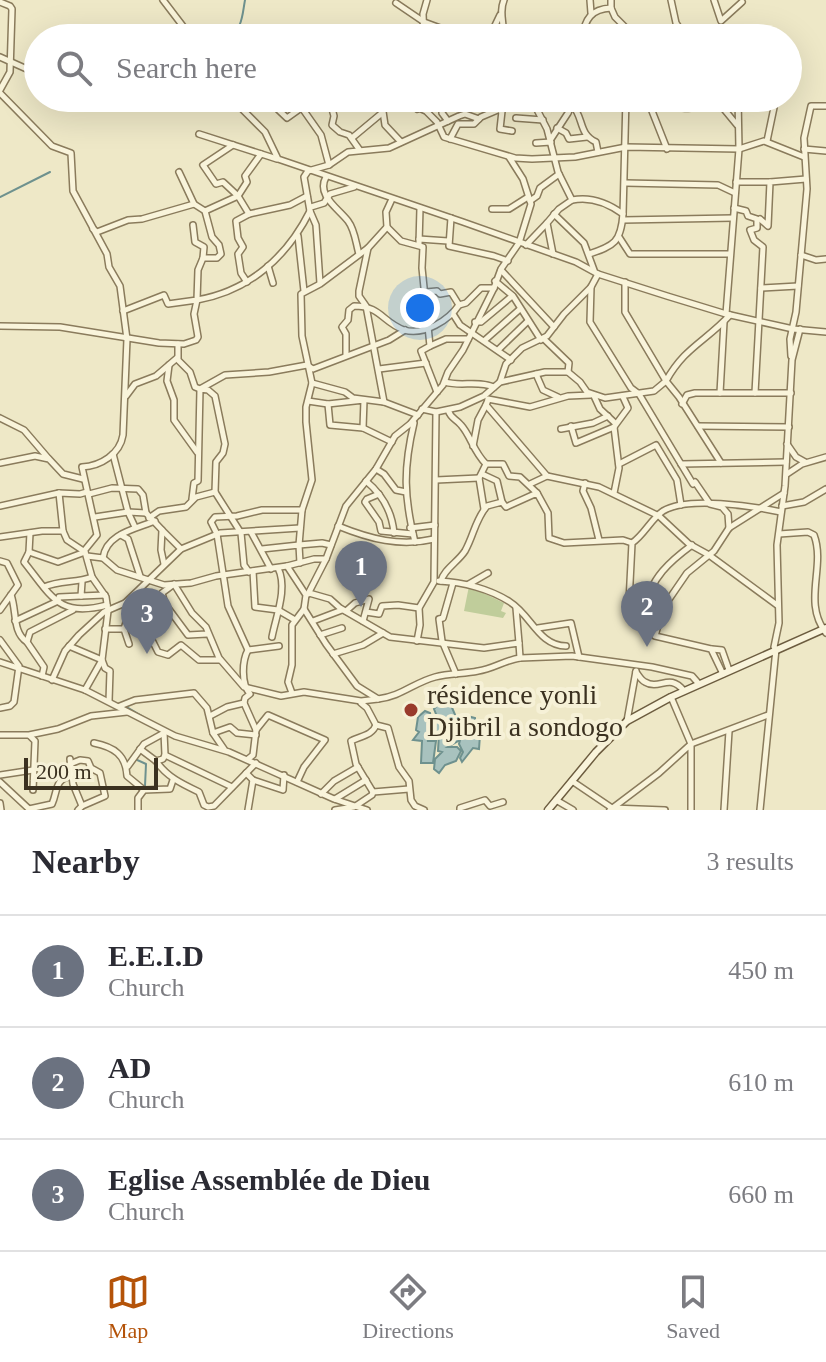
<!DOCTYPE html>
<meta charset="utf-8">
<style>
:root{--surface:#fff;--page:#f7f7f7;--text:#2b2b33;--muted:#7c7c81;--line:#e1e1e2;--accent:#b45309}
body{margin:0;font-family:"Times New Roman",serif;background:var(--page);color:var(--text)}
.scale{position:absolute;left:24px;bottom:20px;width:134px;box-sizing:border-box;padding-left:8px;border:4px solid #3b3120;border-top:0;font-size:22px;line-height:28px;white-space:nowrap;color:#3b3120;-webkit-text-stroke:6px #f6f1d7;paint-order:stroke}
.you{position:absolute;left:420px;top:308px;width:28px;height:28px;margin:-20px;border:6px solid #fff;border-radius:50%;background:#1a73e8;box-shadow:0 0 0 12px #1a73e833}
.badge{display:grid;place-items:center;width:52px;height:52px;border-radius:50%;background:var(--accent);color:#fff;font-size:26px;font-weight:700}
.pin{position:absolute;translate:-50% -66px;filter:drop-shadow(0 2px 4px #0008)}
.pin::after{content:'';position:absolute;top:42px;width:28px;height:24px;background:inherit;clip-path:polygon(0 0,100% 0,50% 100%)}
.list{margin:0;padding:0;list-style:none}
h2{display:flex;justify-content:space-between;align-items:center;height:104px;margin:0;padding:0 32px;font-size:34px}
h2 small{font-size:26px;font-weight:400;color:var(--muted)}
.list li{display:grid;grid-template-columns:52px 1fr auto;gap:24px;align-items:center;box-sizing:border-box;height:112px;padding:0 32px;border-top:2px solid var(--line)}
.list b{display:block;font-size:30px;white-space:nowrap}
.list p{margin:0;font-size:26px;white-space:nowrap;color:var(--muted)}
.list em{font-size:26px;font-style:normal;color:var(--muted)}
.icon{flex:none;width:44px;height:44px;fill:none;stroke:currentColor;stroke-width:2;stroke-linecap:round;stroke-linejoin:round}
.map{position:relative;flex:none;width:826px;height:810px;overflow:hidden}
.search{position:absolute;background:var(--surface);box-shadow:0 8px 32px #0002;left:24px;right:24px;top:24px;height:88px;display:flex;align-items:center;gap:20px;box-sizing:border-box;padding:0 28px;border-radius:44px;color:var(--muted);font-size:30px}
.sheet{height:440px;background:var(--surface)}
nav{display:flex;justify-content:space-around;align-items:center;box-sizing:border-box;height:112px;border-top:2px solid var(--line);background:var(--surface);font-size:22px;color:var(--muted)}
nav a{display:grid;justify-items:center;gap:4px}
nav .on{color:var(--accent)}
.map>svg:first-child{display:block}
</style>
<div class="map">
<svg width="826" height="810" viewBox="0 0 826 810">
<rect width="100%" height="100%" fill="#eee8c7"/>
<polygon fill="#c0cd9b" points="469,586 504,603 501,611 506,613 503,618 464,611"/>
<polygon fill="#a8c2be" stroke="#6e918e" stroke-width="2" points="440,702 450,703 456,717 462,720 468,716 475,718 475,729 480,735 479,749 473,748 462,762 460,758 463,752 459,744 460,740 448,747 457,747 461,751 456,761 445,765 439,773 434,769 435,759 442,752 438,751 439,733 436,731 437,739 427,741 436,741 433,763 421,763 422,741 413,740 419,732 416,730 418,717 425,711 430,713 433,728 433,722 438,719 434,709"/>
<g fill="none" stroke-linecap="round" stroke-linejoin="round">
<g stroke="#6e918e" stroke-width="2">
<path d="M226,38C243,30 242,16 245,0"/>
<polyline points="136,98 138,100 146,98"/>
<polyline points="151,98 174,106 186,98"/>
<polyline points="117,99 118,98"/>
<polyline points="0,197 50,172"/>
<polyline points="125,706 147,719"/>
<polyline points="135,759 146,764 145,786 142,786"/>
</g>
<g stroke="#8a7b5c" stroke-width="8">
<g id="street">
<polyline points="163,0 192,38"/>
<polyline points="590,0 591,13"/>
<polyline points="671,0 676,23 686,38"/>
<polyline points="714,0 721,21 742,2"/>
<polyline points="0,2 10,6 12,9 10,72 0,90"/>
<polyline points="396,3 424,22 443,29"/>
<polyline points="611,8 615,17 631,33 665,35 681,32"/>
<polyline points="718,30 721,38"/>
<polyline points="424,38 423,14 427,0"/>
<polyline points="436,38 443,29 453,28 468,38"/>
<polyline points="489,38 500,15"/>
<path d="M502,38C506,24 498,14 504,0"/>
<polyline points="534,38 541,31"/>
<path d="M582,38C585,19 591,9 611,8V0"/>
<polyline points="617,38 629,32"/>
<polyline points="0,57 38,74"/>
<path d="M0,93L52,146L71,153L73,191L107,254L109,267L120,286L127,339L123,435C120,454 101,466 82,467L97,535L84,551"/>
<polyline points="98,98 104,101"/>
<polyline points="231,98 265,132 278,159 463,222 576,262 598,274 667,296 726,314 793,329 826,332"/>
<polyline points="266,98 287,118 315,98"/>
<polyline points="298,98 302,108 321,135 329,165"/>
<polyline points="329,98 334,116 332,125 340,132 349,135 359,149"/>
<polyline points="381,98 385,125 401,142"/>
<polyline points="397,98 426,111 437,122 444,137 515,158 532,159 575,157 626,147 739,149 764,141 804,157"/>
<polyline points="443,98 442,113 448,121"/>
<polyline points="497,98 501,111"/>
<polyline points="531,98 547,129 558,172 572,200 559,209 547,223 553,254"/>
<polyline points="652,98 652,111 667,149"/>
<path d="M670,98L671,106C688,112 705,104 723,108L737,125"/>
<path d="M572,105C584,117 578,134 596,142L598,152"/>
<polyline points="417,109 422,98"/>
<polyline points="502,111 500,129 512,131"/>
<polyline points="516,118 543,120"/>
<polyline points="557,128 566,133 569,139 587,137"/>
<polyline points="199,134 277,159"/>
<polyline points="352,138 382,113"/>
<polyline points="450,139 458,124 474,124 481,117 526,98"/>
<polyline points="551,139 568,113 574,98"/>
<polyline points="767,141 776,98"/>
<polyline points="536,143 551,142"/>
<polyline points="233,145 203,165 216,184 223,182 238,196 249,214"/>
<polyline points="804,149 826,151"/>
<path d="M509,157L523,179L531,204L519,243L501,269L494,288L463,350L448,372L443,385L410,424L395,436L376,469L346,506L326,559H314L287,566L306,595L304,609L326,644L357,686L378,699C402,696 413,683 435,677C449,673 464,674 478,671C493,669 505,660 520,658"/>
<path d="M326,177C316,195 338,208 348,221C355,230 356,244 359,254"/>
<polyline points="736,182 770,182"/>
<polyline points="625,183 718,185 735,193"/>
<path d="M572,200C591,196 608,203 623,214C621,242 614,246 589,254"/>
<polyline points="530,201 537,196 540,188 559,174"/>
<polyline points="311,207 324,203 330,194 354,187"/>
<polyline points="734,208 746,211 748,216 757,219 757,228 750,230 754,240 763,247 755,393"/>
<polyline points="492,209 509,209 528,197"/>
<polyline points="205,211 238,196 247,182 245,176 261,154"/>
<polyline points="310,211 316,225 320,283"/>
<polyline points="554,214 584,243 594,270"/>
<polyline points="623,214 626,98"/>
<polyline points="451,218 449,246 494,256 508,261"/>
<polyline points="760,219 768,226 770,182 806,179"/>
<polyline points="623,220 733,218"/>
<polyline points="193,225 195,242 204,247 203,258"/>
<polyline points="387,227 401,241 423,247 422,268 430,346 421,351 437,392"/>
<polyline points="93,229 97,232 128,220 142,219 194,204"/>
<polyline points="298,236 304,291"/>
<polyline points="619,237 630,254 730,254"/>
<polyline points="419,239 448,241"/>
<polyline points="419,244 420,208"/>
<polyline points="526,245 547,223"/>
<polyline points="801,255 816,260 826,259"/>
<polyline points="268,266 273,283"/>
<polyline points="501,270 554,327"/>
<polyline points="495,281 513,296 541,340"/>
<polyline points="247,282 241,273 238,254 243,247 238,238 236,221 249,214 290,205 307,196"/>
<polyline points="625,282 625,312 666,381"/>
<polyline points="591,287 590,322 631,388 639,394 693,484 695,482 710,504 722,507 728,514 729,528"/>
<polyline points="761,288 798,286"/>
<polyline points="426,292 437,291 440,294 451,292 459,305"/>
<polyline points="123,311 164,295 168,304 197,300 198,270 203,258 217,258 221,254 219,245 212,237 205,211 194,204 179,172"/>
<polyline points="453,314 460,325 511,360"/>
<polyline points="726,314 739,149 738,98"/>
<polyline points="475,322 481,322 512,296"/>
<path d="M0,326L60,327L159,343L184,344L196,340L198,337L194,314L197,300C249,291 287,257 310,211L304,177L308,171L329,165L348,152L389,148L459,116L465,114L479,119"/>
<polyline points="544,339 569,363 568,372"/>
<polyline points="485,340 520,309"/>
<polyline points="178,344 178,360 190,372 195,387 200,389 225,375 269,372 307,365 313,369 389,340 405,330"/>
<polyline points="430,346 446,339 468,339"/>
<polyline points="498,350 528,321"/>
<path d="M346,355V334L342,327L348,320L349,310L354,306C381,306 382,322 404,330C424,336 449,320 459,305L466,303L481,288H494"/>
<polyline points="791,356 790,339 796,312 807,189 804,138 811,106 826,106"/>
<polyline points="169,365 167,381 174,400 174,420 197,452"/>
<polyline points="379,369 426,363"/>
<polyline points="536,374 543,390 558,397"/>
<path d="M666,381C685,347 705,342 730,315"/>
<path d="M445,382C461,387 477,380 494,387"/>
<polyline points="500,382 506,364 522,348 547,336 564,314 591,287 598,274"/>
<polyline points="312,383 345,392 353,398 384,402 418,415"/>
<polyline points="720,393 724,322"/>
<polyline points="126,396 135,384 156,376 177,358"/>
<polyline points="594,396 600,409 615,423"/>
<polyline points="488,399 530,407 568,396 591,395"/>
<polyline points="488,400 486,405 547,476 599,487 659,516 689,544 709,555 777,605"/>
<polyline points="308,401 328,404 364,400 363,428 392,442"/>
<polyline points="384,402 366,306 359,296 359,291 368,248 387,227 386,212 392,199"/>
<polyline points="328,404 330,425 363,428"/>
<polyline points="682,404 687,395 695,393 791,393"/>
<polyline points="422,409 436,412 460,407 484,396 500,382 545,372 568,372 580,382 587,392 605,398 654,391 666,381 679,397 721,463"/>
<path d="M448,410C451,419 455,418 461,425C471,436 473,451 486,464L479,478L484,509"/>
<polyline points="0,418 24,430 48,458"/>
<path d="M414,423C403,469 404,497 415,542"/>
<polyline points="571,426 576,443 614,427"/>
<polyline points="698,426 789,427"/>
<polyline points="561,429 593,423 608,416"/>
<polyline points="787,444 796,457 805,462"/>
<polyline points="473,446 478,420 486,405"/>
<polyline points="113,454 128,512 135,527"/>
<polyline points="0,463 35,456 49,459 63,474 83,479"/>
<polyline points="486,464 503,464 509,476 520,477 537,493"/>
<polyline points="619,464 656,445 677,480 681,505"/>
<polyline points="681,464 786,462"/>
<polyline points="376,469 384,474 396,490 406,492"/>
<polyline points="482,474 497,481 502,502"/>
<polyline points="787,474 802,464 826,457"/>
<polyline points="436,480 479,478"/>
<path d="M366,481C383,495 392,512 394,533"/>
<polyline points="585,483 583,491 591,508 599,540"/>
<polyline points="530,484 547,476"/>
<polyline points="614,493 619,468 614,427 628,408 623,397"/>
<polyline points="89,494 112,488 138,489 143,495 146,513 162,530 161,550 164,564"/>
<polyline points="379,494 367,499 365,502 379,522 381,531 413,534"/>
<polyline points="192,499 194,483 198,481 200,389 208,390 215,396 225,444 223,453 216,462 215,492 241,533 244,565 249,572"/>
<polyline points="0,506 59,493"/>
<polyline points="782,506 804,502 826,489"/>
<polyline points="95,517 128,512 146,513"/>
<polyline points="149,518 159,511 186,507 196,497 215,492"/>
<path d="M338,526C370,539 400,547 434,539"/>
<polyline points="410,528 435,525"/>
<polyline points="162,530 181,549"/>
<polyline points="63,531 59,493 80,494 87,492"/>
<polyline points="251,532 271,569"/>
<path d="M30,533L29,552L24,562C52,597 59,618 107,605"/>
<path d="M779,534L808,532L814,535C826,567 802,602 826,633"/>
<polyline points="121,535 128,539 140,576"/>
<polyline points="0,537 42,531 63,531 67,540 85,552 92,577 106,597 108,611 102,660 85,690"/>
<polyline points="331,545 322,543 299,545 302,510 312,480 306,422 306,407 312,383 302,336 301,294 320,284 368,248"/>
<polyline points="262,549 299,545 300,563"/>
<polyline points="29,552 58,562 85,552"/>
<polyline points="87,556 103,558 117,570 164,585 191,583 216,576 287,566"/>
<path d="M103,558C106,534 135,529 155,521"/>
<polyline points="0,561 7,563 18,585 0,610"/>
<polyline points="253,571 255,607 278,610 295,620"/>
<path d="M439,581C463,582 490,589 510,602C531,615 539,646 566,646"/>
<path d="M441,581C444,569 458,562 465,551C474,535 475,520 487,506L502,502L506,507L537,493L548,513L549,538L564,543L623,540L632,543"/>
<polyline points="82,582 81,596 105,595"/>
<polyline points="453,583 443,618 439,619 442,641 456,674"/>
<polyline points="469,584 488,573"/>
<path d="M44,587C60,580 77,583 92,577"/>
<polyline points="309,593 330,599 340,608 390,637 484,648 519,643 520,658 572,656 652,667 692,676 699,684"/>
<polyline points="308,594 326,559"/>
<path d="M11,595C17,611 12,632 27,642"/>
<polyline points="125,603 133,617 148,632 158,652 168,655 181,645 199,660 220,660"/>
<path d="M648,607C647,580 673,559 692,545"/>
<polyline points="516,608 519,643"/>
<path d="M663,608H633L629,602L632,543C644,535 651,519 663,511C687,496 753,506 781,512"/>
<polyline points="346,611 355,603 369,599 363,621"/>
<polyline points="366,612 379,614 382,606 398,605 419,608"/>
<polyline points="129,613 124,629 129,644"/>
<polyline points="15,621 58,601 59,597 81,596"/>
<polyline points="313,621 342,610"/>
<polyline points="538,628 571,623 579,657"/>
<polyline points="105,629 124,629"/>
<polyline points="207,634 188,635 165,604 162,593 174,584 192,613 206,627 219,658 244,687 281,696 304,692 361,701 378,699"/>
<polyline points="320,635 342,628"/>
<path d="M272,637C276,616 288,588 278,568"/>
<polyline points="0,640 19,666 14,702 10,706 0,708"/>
<polyline points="417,641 420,625 419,608 434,582 436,412"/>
<polyline points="69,646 102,660 105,668 110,671 109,701"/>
<polyline points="712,649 722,650 729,670"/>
<polyline points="248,650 279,646"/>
<polyline points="333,654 363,645 383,633"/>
<polyline points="0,662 85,690 175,736 229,752 334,799 367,810"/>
<path d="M636,672C639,676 641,680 645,682C660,691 669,672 684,691"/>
<polyline points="723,674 711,649 655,636 663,608 687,573 714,551 729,528 784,493"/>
<polyline points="42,676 44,667 27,642 30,632 73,610"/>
<polyline points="52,680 65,651 79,635 104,612 125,603 181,549 220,533 300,528"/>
<polyline points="292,693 288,682 292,665 292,625 304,609"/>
<polyline points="671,697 691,744 768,715"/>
<polyline points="361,703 367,708 376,725 388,728 399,767 409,781 411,800 415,806 424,810"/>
<polyline points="120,706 135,700 194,693 207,708 213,733 224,749"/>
<polyline points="210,716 227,707 244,703"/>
<polyline points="627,721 636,671"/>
<path d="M376,725C372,736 360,736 351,741L356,764L373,792L409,789"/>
<path d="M256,730L244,703L245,698L250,694C241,684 242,661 248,650L228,606L217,534L211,522L215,517L237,516L262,510H302"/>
<polyline points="164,732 165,755 232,787"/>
<polyline points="213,733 230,727 237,733 256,735"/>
<polyline points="0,735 29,735 58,729 91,716 127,712"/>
<polyline points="30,736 35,741 33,790"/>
<path d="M94,743C114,747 126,755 127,776L144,790"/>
<polyline points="140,749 156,761"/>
<path d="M165,755L163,759L156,761C167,777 182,784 199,792L204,805L208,807L214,806L256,763"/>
<polyline points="70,759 73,784 82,806 78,810"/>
<polyline points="248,759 253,755 256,730 268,715 325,740 304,767 297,782"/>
<polyline points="70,764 80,760 88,761 91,768 100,773 105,796 82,806"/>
<polyline points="128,766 144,744 164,733"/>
<polyline points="246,773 253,780 283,790 284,775"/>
<polyline points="0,775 33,770"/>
<polyline points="572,781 612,808 665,810"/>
<polyline points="0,782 29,809"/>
<polyline points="321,794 334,781 358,767"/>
<polyline points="335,799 366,780"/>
<polyline points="556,800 573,810"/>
<polyline points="0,803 1,810"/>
<path d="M29,809L52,804C58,791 54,778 73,776"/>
<polyline points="138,810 138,798 144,790 170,789 173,780"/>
<polyline points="248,810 253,780"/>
<polyline points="335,810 354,807 372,795 373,792"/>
<polyline points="460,810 460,808 485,800 490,806 503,802"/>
<polyline points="610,810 659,773 691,744 691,810"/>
<polyline points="724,810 729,731"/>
<polyline points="760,810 776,649 774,647 779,623 777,545 785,486 792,360 800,329"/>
</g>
</g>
<g stroke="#6c5c3f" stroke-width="9">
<polyline id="secondary" points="548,810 596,752 627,721 671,697 826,628"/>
</g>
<use href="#street" stroke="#f9f4db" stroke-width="5"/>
<use href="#secondary" stroke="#f9f4db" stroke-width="6"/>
</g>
<circle fill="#993b2c" stroke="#f6f1d7" stroke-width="3" cx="411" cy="710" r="8"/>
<g text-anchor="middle" stroke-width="8" stroke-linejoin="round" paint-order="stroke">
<g font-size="28" fill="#3b3120" stroke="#f6f1d7" text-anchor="start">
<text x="427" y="704">résidence yonli<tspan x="427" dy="32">Djibril a sondogo</tspan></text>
</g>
</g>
</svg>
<div class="scale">200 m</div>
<div class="you"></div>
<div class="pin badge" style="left:361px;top:607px;background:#6b7280">1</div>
<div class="pin badge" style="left:647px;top:647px;background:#6b7280">2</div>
<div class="pin badge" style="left:147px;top:654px;background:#6b7280">3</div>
<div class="search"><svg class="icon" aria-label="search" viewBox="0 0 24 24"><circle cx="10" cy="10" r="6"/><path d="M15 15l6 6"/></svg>Search here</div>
</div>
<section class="sheet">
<h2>Nearby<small>3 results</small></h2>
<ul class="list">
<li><span class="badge" style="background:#6b7280">1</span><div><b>E.E.I.D</b><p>Church</p></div><em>450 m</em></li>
<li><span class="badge" style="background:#6b7280">2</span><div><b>AD</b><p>Church</p></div><em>610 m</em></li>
<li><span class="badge" style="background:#6b7280">3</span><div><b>Eglise Assemblée de Dieu</b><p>Church</p></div><em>660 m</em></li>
</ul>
</section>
<nav>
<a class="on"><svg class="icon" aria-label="map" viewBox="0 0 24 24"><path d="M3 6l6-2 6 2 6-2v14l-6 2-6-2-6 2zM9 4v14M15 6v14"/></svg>Map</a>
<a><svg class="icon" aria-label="directions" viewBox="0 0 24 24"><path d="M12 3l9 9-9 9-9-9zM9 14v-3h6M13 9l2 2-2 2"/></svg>Directions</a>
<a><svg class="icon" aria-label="saved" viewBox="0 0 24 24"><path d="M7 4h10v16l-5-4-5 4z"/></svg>Saved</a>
</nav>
